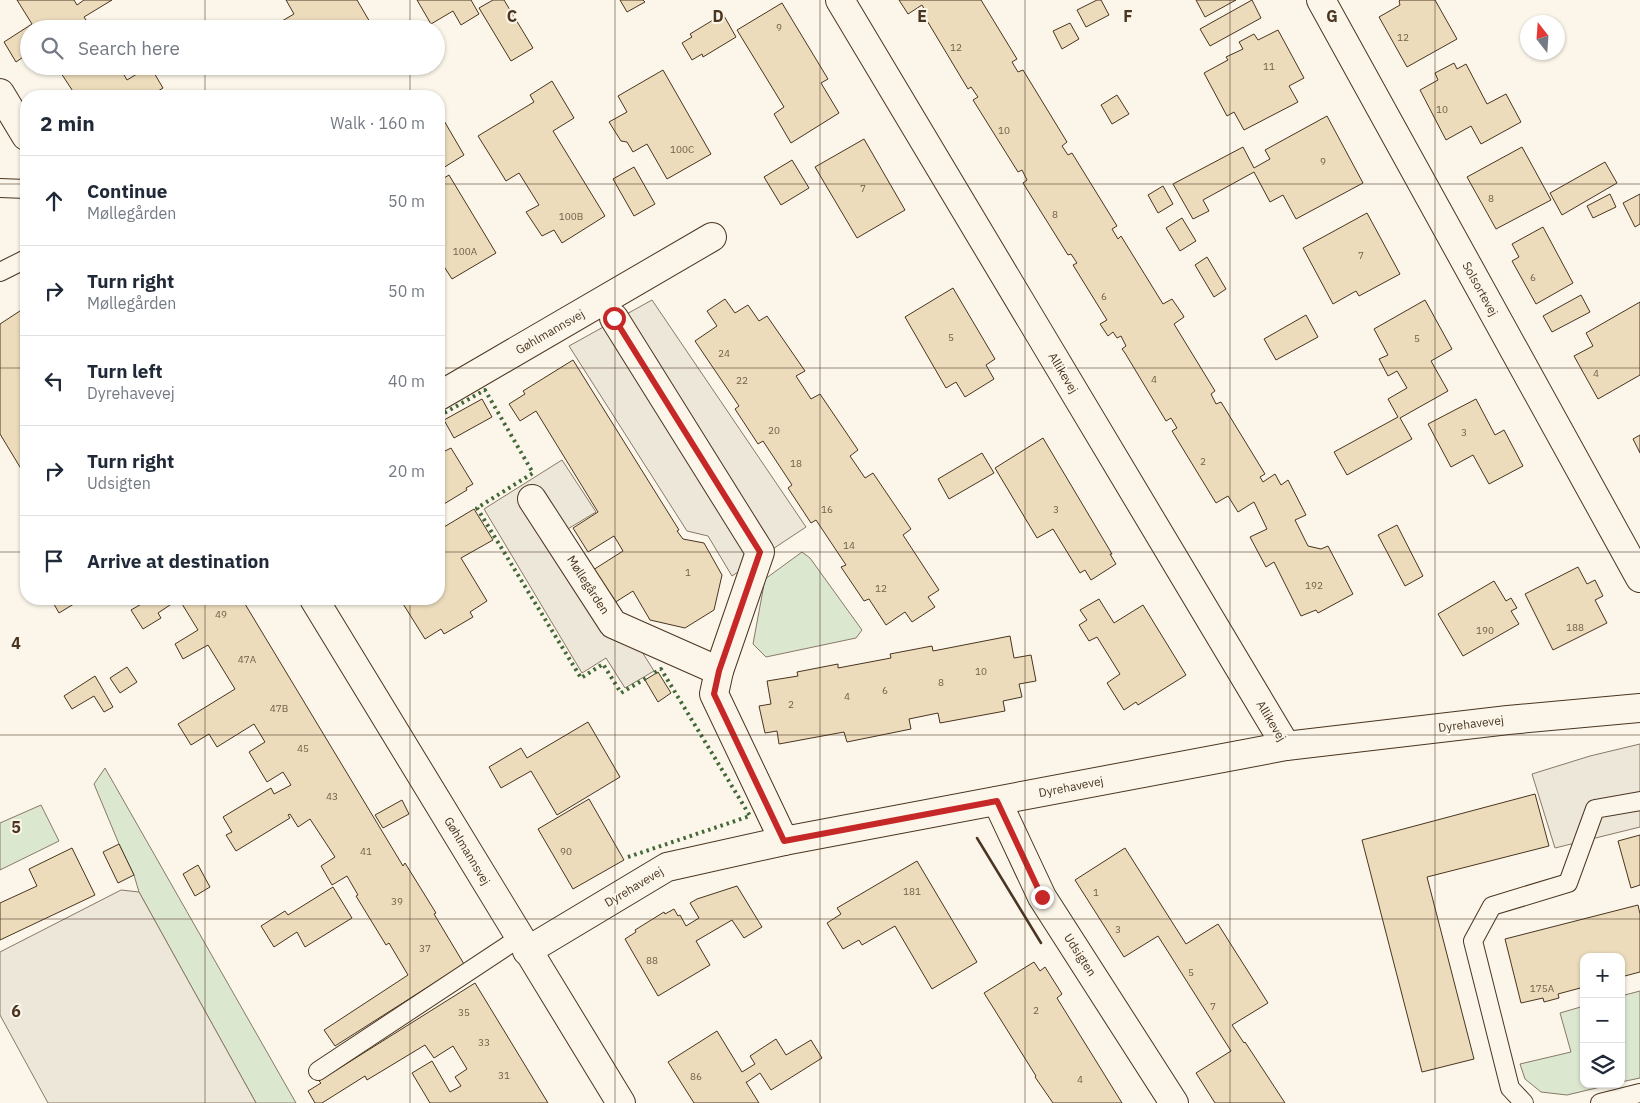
<!DOCTYPE html>
<meta charset="utf-8">
<style>
:root{--surface:#fff;--page:#f6f6f7;--text:#1f2937;--muted:#747a83;--line:#e0e1e3}
body{margin:0;font-family:"IBM Plex Sans",sans-serif;background:var(--page);color:var(--text)}
.controls{position:absolute;right:15px;bottom:15px;display:grid;overflow:hidden;border-radius:10px;box-shadow:0 1px 4px #0004}
.controls button{width:45px;height:45px;display:grid;place-items:center;padding:0;border:0;border-bottom:1px solid var(--line);background:var(--surface);color:var(--text);font:25px sans-serif}
.compass{position:absolute;left:1520px;top:15px;width:45px;height:45px;border-radius:50%;background:var(--surface);box-shadow:0 1px 4px #0004;rotate:343deg}
.stop{position:absolute;width:15px;height:15px;margin:-11px;border:4px solid #c62828;border-radius:50%;background:#fff}
.stop.end{background:#c62828;border-color:#fff;box-shadow:0 1px 5px #0008}
.list{margin:0;padding:0;list-style:none}
h2{display:flex;justify-content:space-between;align-items:center;height:65px;margin:0;padding:0 20px;font-size:21px}
h2 small{font-size:16px;font-weight:400;color:var(--muted)}
.list li{display:grid;grid-template-columns:32px 1fr auto;gap:15px;align-items:center;box-sizing:border-box;height:90px;padding:0 20px;border-top:1px solid var(--line)}
.list b{display:block;font-size:19px;white-space:nowrap}
.list p{margin:0;font-size:16px;white-space:nowrap;color:var(--muted)}
.list em{font-size:16px;font-style:normal;color:var(--muted)}
.icon{flex:none;width:28px;height:28px;fill:none;stroke:currentColor;stroke-width:2;stroke-linecap:round;stroke-linejoin:round}
.map{position:relative;flex:none;width:1640px;height:1103px;overflow:hidden}
.search{position:absolute;background:var(--surface);box-shadow:0 1px 4px #0004;left:20px;top:20px;width:425px;height:55px;display:flex;align-items:center;gap:12px;box-sizing:border-box;padding:0 18px;border-radius:28px;color:var(--muted);font-size:19px}
.panel{position:absolute;background:var(--surface);box-shadow:0 1px 4px #0004;left:20px;top:90px;width:425px;height:515px;border-radius:20px}
.map>svg:first-child{display:block}
</style>
<div class="map">
<svg width="1640" height="1103" viewBox="0 0 1640 1103">
<rect width="100%" height="100%" fill="#fbf6e9"/>
<g fill="#dce7d0" stroke="#887966">
<polygon points="802,552 810,558 862,630 856,638 766,657 753,644 765,579"/>
<polygon points="105,768 296,1103 256,1103 139,892 134,875 119,844 94,784"/>
<polygon points="41,805 59,841 0,870 0,823"/>
<polygon points="1640,991 1640,1078 1621,1082 1621,996"/>
<polygon points="1584,1006 1584,1084 1613,1084 1567,1095 1541,1092 1525,1079 1520,1064 1571,1052 1560,1013"/>
</g>
<g fill="#ede7d9" stroke="#887966">
<polygon points="652,300 806,527 732,576 708,536 687,531 569,346"/>
<polygon points="562,460 596,512 566,530 654,671 625,688 606,658 582,673 484,509"/>
<polygon points="1640,744 1640,827 1555,848 1532,774 1590,756"/>
<polygon points="121,890 139,892 256,1103 48,1103 0,1015 0,952"/>
</g>
<g fill="#ecdcbc" stroke="#4a3520">
<polygon points="17,0 74,0 77,5 84,0 112,0 84,17 92,29 29,29 29,53 16,62 4,42 32,24"/>
<polygon points="286,0 357,0 374,29 286,29 282,21 294,14"/>
<polygon points="417,0 471,0 479,14 461,25 453,11 431,24"/>
<polygon points="493,0 504,0 533,48 511,61 479,8"/>
<polygon points="620,0 643,0 645,2 627,12"/>
<polygon points="899,0 981,0 1017,59 1012,62 1018,72 1023,70 1067,142 1062,146 1068,155 1072,153 1117,226 1112,229 1118,239 1121,236 1163,304 1172,299 1183,315 1184,317 1174,324 1215,391 1211,394 1216,404 1221,402 1265,474 1260,477 1263,482 1275,474 1281,485 1288,480 1306,515 1295,520 1308,546 1321,549 1328,546 1353,594 1318,613 1316,610 1301,616 1274,562 1266,567 1250,537 1267,529 1254,502 1238,512 1228,496 1216,503 1172,431 1177,428 1171,418 1166,421 1125,353 1122,349 1126,346 1121,336 1117,338 1113,332 1108,336 1100,324 1107,320 1073,265 1077,263 1071,254 1068,255 1023,183 1027,180 1022,170 1018,172 973,100 978,97 971,87 968,89 926,19 924,16 927,14 922,5 908,14"/>
<polygon points="1097,0 1101,0 1109,15 1086,27 1077,10"/>
<polygon points="1196,0 1236,0 1205,17"/>
<polygon points="1252,0 1261,18 1210,46 1200,29"/>
<polygon points="1400,0 1435,0 1457,39 1407,67 1379,17 1400,5 1399,1"/>
<polygon points="782,3 828,79 821,83 839,113 791,143 774,114 784,107 737,30"/>
<polygon points="723,14 736,37 703,57 702,54 692,60 682,43 692,37 690,34"/>
<polygon points="1070,23 1079,39 1062,49 1053,31"/>
<polygon points="1278,30 1304,78 1289,86 1298,102 1244,130 1234,112 1227,116 1204,73 1228,60 1226,57 1243,49 1239,42 1254,34 1258,40"/>
<polygon points="1454,63 1457,69 1466,64 1487,104 1506,94 1521,122 1481,144 1471,126 1446,140 1420,90 1438,80 1435,73"/>
<polygon points="51,66 122,66 120,68 127,80 150,66 163,88 150,96 76,96 59,70 56,72"/>
<polygon points="663,70 711,154 667,179 647,144 633,152 627,142 621,141 609,122 627,112 618,96"/>
<polygon points="552,81 574,118 553,131 605,216 562,243 554,230 542,236 526,212 539,205 519,173 506,181 478,136 534,102 530,95"/>
<polygon points="1117,95 1129,114 1112,124 1101,105"/>
<polygon points="1327,116 1363,183 1296,219 1283,195 1270,202 1254,172 1203,200 1209,211 1193,219 1173,184 1243,147 1254,168 1270,159 1265,150"/>
<polygon points="443,119 464,155 443,168 439,162 439,121"/>
<polygon points="864,139 905,210 857,238 815,167"/>
<polygon points="1522,147 1551,200 1496,229 1467,177"/>
<polygon points="792,160 809,188 781,205 764,177"/>
<polygon points="1605,162 1617,183 1562,215 1550,193"/>
<polygon points="634,167 655,204 634,216 613,179"/>
<polygon points="449,175 496,253 452,279 443,265 439,267 439,181"/>
<polygon points="1163,186 1173,204 1158,213 1148,195"/>
<polygon points="1610,194 1616,207 1593,218 1587,206"/>
<polygon points="1640,194 1640,224 1635,227 1623,203"/>
<polygon points="1367,213 1400,274 1359,296 1356,291 1333,304 1303,248"/>
<polygon points="1182,218 1196,241 1180,251 1166,228"/>
<polygon points="1543,227 1573,283 1536,304 1512,261 1519,257 1512,244"/>
<polygon points="1207,257 1226,289 1214,297 1195,265"/>
<polygon points="953,288 995,359 986,365 994,379 965,397 956,382 946,388 905,317"/>
<polygon points="1581,295 1590,312 1552,332 1543,316"/>
<polygon points="725,299 735,313 748,305 759,321 767,316 805,371 796,376 811,399 820,394 858,450 850,456 865,478 873,473 911,529 903,535 939,590 928,597 935,607 912,622 905,612 886,625 869,599 864,601 841,567 846,565 816,520 811,523 788,488 792,485 763,441 758,444 735,409 739,406 695,341 717,326 707,311"/>
<polygon points="1425,300 1452,349 1431,361 1448,391 1400,418 1412,439 1347,475 1334,452 1398,417 1388,399 1407,388 1397,371 1388,376 1379,359 1388,355 1374,329"/>
<polygon points="1640,302 1640,375 1598,399 1574,356 1593,346 1586,333"/>
<polygon points="26,307 26,477 0,434 0,324"/>
<polygon points="1306,315 1318,337 1276,360 1264,339"/>
<polygon points="573,360 679,530 677,531 683,539 704,543 722,575 714,610 685,628 650,620 633,591 614,603 593,570 623,551 614,536 588,552 573,528 598,512 536,411 520,421 509,404 525,394 523,391"/>
<polygon points="482,399 492,417 454,438 444,420"/>
<polygon points="1476,399 1495,435 1504,430 1523,466 1489,484 1473,455 1451,467 1428,424"/>
<polygon points="1640,435 1640,453 1633,439"/>
<polygon points="1043,438 1112,554 1110,554 1116,564 1091,580 1085,570 1080,573 1053,529 1037,538 995,468"/>
<polygon points="451,448 473,484 466,488 467,490 439,507 439,454"/>
<polygon points="982,453 994,473 949,499 938,479"/>
<polygon points="474,509 493,540 461,558 487,601 470,612 473,617 444,634 441,629 425,639 400,599 439,599 439,565 444,561 439,552 439,530"/>
<polygon points="1397,525 1423,576 1405,586 1378,535"/>
<polygon points="1578,567 1587,584 1595,580 1603,596 1595,600 1607,623 1553,650 1525,594"/>
<polygon points="1494,581 1506,601 1511,598 1517,608 1511,611 1519,624 1463,656 1438,614"/>
<polygon points="51,599 82,599 59,613"/>
<polygon points="150,599 174,599 176,601 158,613 161,618 143,629 131,610"/>
<polygon points="179,599 242,599 403,866 405,863 436,913 434,914 464,964 335,1046 324,1030 408,975 389,943 386,945 356,896 358,895 347,876 332,885 321,866 335,857 310,819 298,827 290,814 288,815 290,818 236,851 226,835 232,832 223,817 271,788 274,794 291,785 283,772 267,782 249,752 265,742 254,724 217,747 209,734 191,745 178,724 235,689 208,645 183,659 175,644 198,630"/>
<polygon points="1099,599 1114,623 1143,605 1186,675 1138,705 1136,702 1124,710 1107,683 1120,674 1097,637 1089,641 1079,625 1087,620 1080,610"/>
<polygon points="1010,636 1014,658 1031,655 1036,681 1019,684 1022,697 1003,701 1005,711 940,723 938,713 909,719 911,729 847,742 844,732 779,744 777,731 765,733 759,706 771,704 767,681 798,676 797,672 838,664 838,668 891,658 890,654 932,646 933,651"/>
<polygon points="127,667 137,682 120,693 110,678"/>
<polygon points="658,672 671,693 658,702 645,680"/>
<polygon points="95,676 113,707 104,712 94,696 72,709 64,696"/>
<polygon points="588,722 620,777 557,815 531,771 501,788 489,767 521,748 527,758"/>
<polygon points="1535,794 1549,846 1427,877 1474,1059 1422,1072 1362,840"/>
<polygon points="589,799 624,860 573,889 538,829"/>
<polygon points="402,800 409,814 383,828 375,815"/>
<polygon points="1640,835 1640,885 1631,888 1618,841"/>
<polygon points="119,844 134,875 118,883 103,852"/>
<polygon points="72,848 95,895 0,940 0,903 37,886 29,869"/>
<polygon points="1125,848 1186,944 1218,924 1268,1003 1232,1025 1244,1043 1245,1042 1285,1103 1215,1103 1196,1073 1231,1051 1158,936 1124,957 1075,880"/>
<polygon points="917,861 977,962 932,989 895,926 862,945 859,940 843,949 827,923 841,914 837,908"/>
<polygon points="198,865 210,887 195,896 183,874"/>
<polygon points="737,886 762,927 744,938 732,920 696,941 710,965 658,996 625,939 636,932 635,930 664,912 665,914 674,909 678,916 680,915 686,926 699,918 690,903 697,899"/>
<polygon points="333,887 352,918 305,947 297,932 274,947 261,926 285,911 288,915"/>
<polygon points="1638,905 1640,914 1640,972 1621,977 1621,957 1584,957 1584,987 1558,994 1559,998 1544,1002 1543,998 1521,1003 1505,939"/>
<polygon points="1034,962 1040,971 1045,967 1062,994 1057,998 1122,1103 1053,1103 1035,1077 1036,1076 984,993"/>
<polygon points="475,983 548,1103 430,1103 412,1073 432,1061 450,1092 461,1086 455,1077 467,1069 453,1046 434,1058 425,1045 367,1080 365,1076 322,1103 315,1103 308,1091 321,1083 319,1081"/>
<polygon points="717,1031 742,1072 755,1064 750,1056 776,1039 786,1055 811,1040 822,1058 771,1090 760,1073 747,1082 746,1082 759,1103 694,1103 668,1062"/>
</g>
<g fill="none" stroke-linecap="round" stroke-linejoin="round">
<g stroke="#4a3520" stroke-width="20">
<g id="lane">
<polyline points="0,188 26,189"/>
<polyline points="0,272 26,259"/>
<polyline points="318,1071 519,938"/>
<polyline points="1524,1103 1510,1088 1473,941 1492,906 1568,883 1595,809 1640,801"/>
<polyline points="1600,1103 1640,1093"/>
</g>
</g>
<g stroke="#4a3520" stroke-width="30">
<g id="street">
<polyline points="840,0 1286,746"/>
<polyline points="1321,0 1640,578"/>
<polyline points="0,93 26,136"/>
<polyline points="614,318 760,552 719,671 714,694 784,841"/>
<polyline points="439,396 712,237"/>
<polyline points="532,499 613,624 719,671"/>
<polyline points="314,599 621,1103"/>
<polyline points="997,801 1042,897 1174,1103"/>
<polyline points="527,951 667,867 784,841 1286,746 1508,720 1640,708"/>
</g>
</g>
<use href="#lane" stroke="#fbf6e9" stroke-width="18"/>
<use href="#street" stroke="#fbf6e9" stroke-width="28"/>
<g stroke="#436837" stroke-width="4" stroke-dasharray="2.5 4" stroke-linecap="butt">
<polyline points="439,416 485,390 533,473 477,508 581,678 603,664 621,693 648,677"/>
<polyline points="628,857 750,816 661,669 654,673"/>
</g>
<polyline stroke="#4a3520" stroke-width="2.5" points="977,838 1041,943"/>
</g>
<g fill="none" stroke-linecap="round" stroke-linejoin="round">
<polyline stroke="#c62828" stroke-width="6" points="614,318 760,552 719,671 714,694 784,841 997,801 1042,897"/>
</g>
<path fill="none" stroke="#4a3520" stroke-width="1" stroke-opacity="0.55" d="M205,0V29M410,0V29M615,0V1103M820,0V1103M1025,0V1103M1230,0V1103M1435,0V1103M205,66V96M410,66V96M0,184H26M439,184H1640M0,368H26M439,368H1640M0,552H26M439,552H1640M205,599V1103M410,599V1103M0,735H1640M0,919H1640"/>
<g text-anchor="middle" stroke-width="4" stroke-linejoin="round" paint-order="stroke">
<g font-size="10" fill="#725f47">
<text x="779" y="31">9</text>
<text x="1403" y="41">12</text>
<text x="956" y="51">12</text>
<text x="1269" y="70">11</text>
<text x="1442" y="113">10</text>
<text x="1004" y="134">10</text>
<text x="682" y="153">100C</text>
<text x="1323" y="165">9</text>
<text x="863" y="192">7</text>
<text x="1491" y="202">8</text>
<text x="1055" y="218">8</text>
<text x="571" y="220">100B</text>
<text x="465" y="255">100A</text>
<text x="1361" y="259">7</text>
<text x="1533" y="281">6</text>
<text x="1104" y="300">6</text>
<text x="951" y="341">5</text>
<text x="1417" y="342">5</text>
<text x="724" y="357">24</text>
<text x="1596" y="377">4</text>
<text x="1154" y="383">4</text>
<text x="742" y="384">22</text>
<text x="774" y="434">20</text>
<text x="1464" y="436">3</text>
<text x="1203" y="465">2</text>
<text x="796" y="467">18</text>
<text x="827" y="513">16</text>
<text x="1056" y="513">3</text>
<text x="849" y="549">14</text>
<text x="688" y="576">1</text>
<text x="1314" y="589">192</text>
<text x="881" y="592">12</text>
<text x="221" y="618">49</text>
<text x="1575" y="631">188</text>
<text x="1485" y="634">190</text>
<text x="247" y="663">47A</text>
<text x="981" y="675">10</text>
<text x="941" y="686">8</text>
<text x="885" y="694">6</text>
<text x="847" y="700">4</text>
<text x="791" y="708">2</text>
<text x="279" y="712">47B</text>
<text x="303" y="752">45</text>
<text x="332" y="800">43</text>
<text x="366" y="855">41</text>
<text x="566" y="855">90</text>
<text x="912" y="895">181</text>
<text x="1096" y="896">1</text>
<text x="397" y="905">39</text>
<text x="1118" y="933">3</text>
<text x="425" y="952">37</text>
<text x="652" y="964">88</text>
<text x="1191" y="976">5</text>
<text x="1542" y="992">175A</text>
<text x="1213" y="1010">7</text>
<text x="1036" y="1014">2</text>
<text x="464" y="1016">35</text>
<text x="484" y="1046">33</text>
<text x="504" y="1079">31</text>
<text x="696" y="1080">86</text>
<text x="1080" y="1083">4</text>
</g>
<g font-size="12" fill="#4a3520" stroke="#fbf6e9">
<text transform="translate(1480 289) rotate(61)" y="4">Solsortevej</text>
<text transform="translate(550 332) rotate(-30)" y="4">Gøhlmannsvej</text>
<text transform="translate(1063 373) rotate(59)" y="4">Allikevej</text>
<text transform="translate(588 585) rotate(57)" y="4">Møllegården</text>
<text transform="translate(1271 721) rotate(59)" y="4">Allikevej</text>
<text transform="translate(1471 724) rotate(-7)" y="4">Dyrehavevej</text>
<text transform="translate(1071 787) rotate(-11)" y="4">Dyrehavevej</text>
<text transform="translate(467 851) rotate(59)" y="4">Gøhlmannsvej</text>
<text transform="translate(634 887) rotate(-31)" y="4">Dyrehavevej</text>
<text transform="translate(1080 955) rotate(57)" y="4">Udsigten</text>
</g>
</g>
<g font-size="16" text-anchor="middle" font-weight="bold" fill="#4a3520" stroke="#fbf6e9" stroke-width="4" stroke-linejoin="round" paint-order="stroke">
<text x="512" y="22">C</text>
<text x="718" y="22">D</text>
<text x="922" y="22">E</text>
<text x="1128" y="22">F</text>
<text x="1332" y="22">G</text>
<text x="16" y="649">4</text>
<text x="16" y="833">5</text>
<text x="16" y="1017">6</text>
</g>
</svg>
<div class="controls">
<button>+</button>
<button>−</button>
<button><svg class="icon" aria-label="layers" viewBox="0 0 24 24"><path d="M12 4l9 5-9 5-9-5zM3 14l9 5 9-5"/></svg></button>
</div>
<svg class="compass" viewBox="-18 -18 36 36"><path d="M0-13l5 13h-10z" fill="#e53935"/><path d="M0 13l5-13h-10z" fill="#747a83"/></svg>
<div class="stop" style="left:614px;top:318px"></div>
<div class="stop end" style="left:1042px;top:897px"></div>
<div class="search"><svg class="icon" aria-label="search" viewBox="0 0 24 24"><circle cx="10" cy="10" r="6"/><path d="M15 15l6 6"/></svg>Search here</div>
<section class="panel">
<h2>2 min<small>Walk · 160 m</small></h2>
<ul class="list">
<li><svg class="icon" aria-label="ahead" viewBox="0 0 24 24"><path d="M12 20V5M6 11l6-6 6 6"/></svg><div><b>Continue</b><p>Møllegården</p></div><em>50 m</em></li>
<li><svg class="icon" aria-label="right" viewBox="0 0 24 24"><path d="M7 20v-9h11M14 6l5 5-5 5"/></svg><div><b>Turn right</b><p>Møllegården</p></div><em>50 m</em></li>
<li><svg class="icon" aria-label="left" viewBox="0 0 24 24"><path d="M17 20v-9H6M10 6l-5 5 5 5"/></svg><div><b>Turn left</b><p>Dyrehavevej</p></div><em>40 m</em></li>
<li><svg class="icon" aria-label="right" viewBox="0 0 24 24"><path d="M7 20v-9h11M14 6l5 5-5 5"/></svg><div><b>Turn right</b><p>Udsigten</p></div><em>20 m</em></li>
<li><svg class="icon" aria-label="arrive" viewBox="0 0 24 24"><path d="M6 21V4h12l-3 4 3 4H6"/></svg><div><b>Arrive at destination</b></div></li>
</ul>
</section>
</div>
